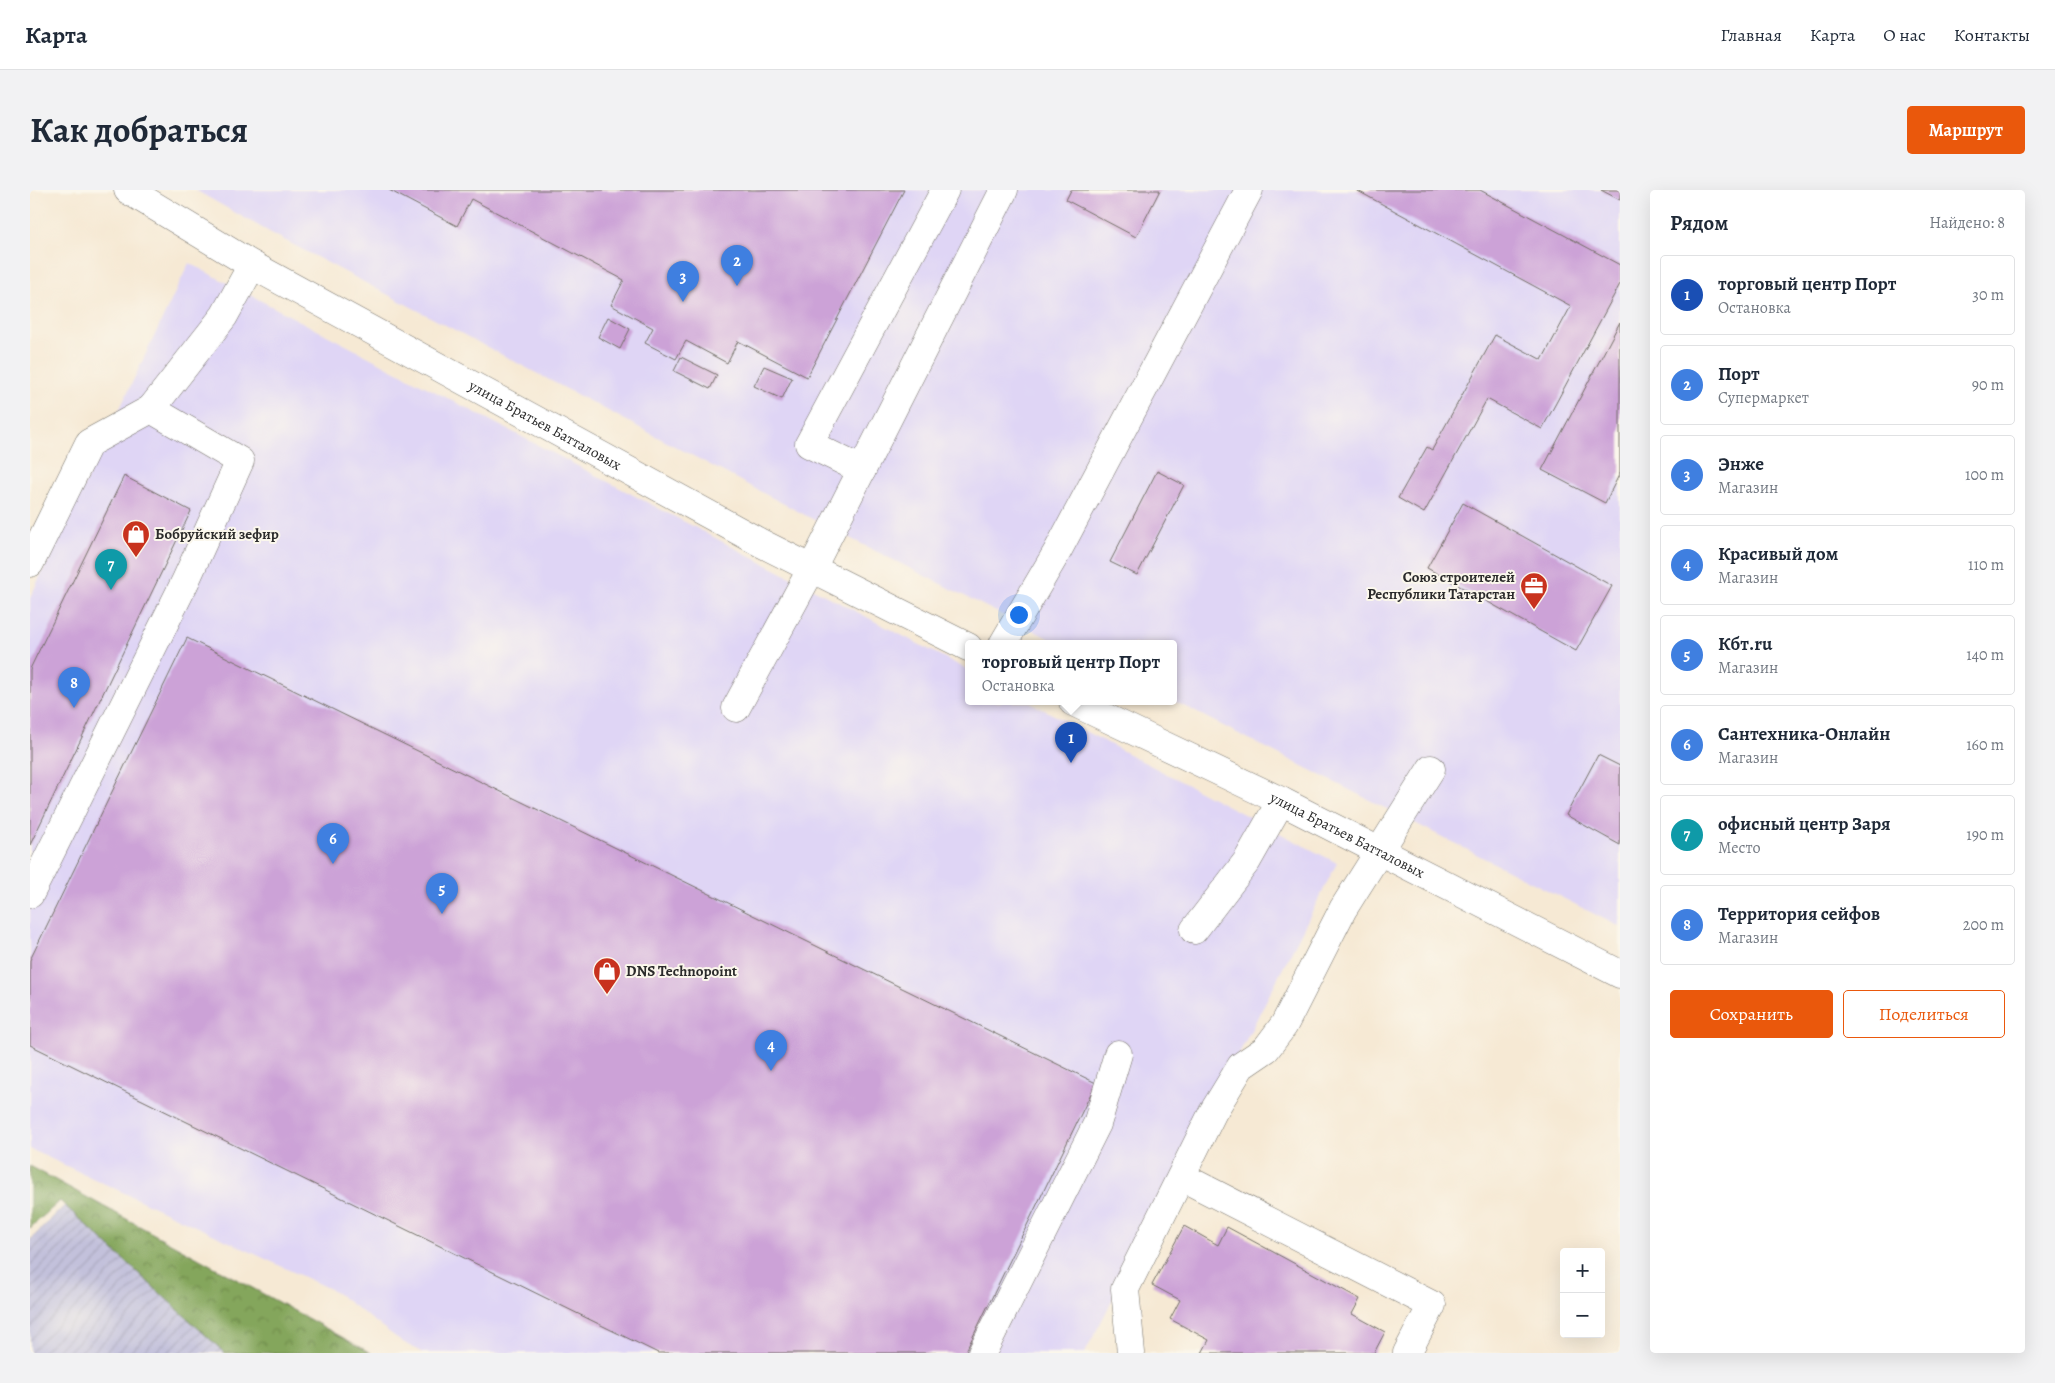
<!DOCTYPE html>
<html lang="ru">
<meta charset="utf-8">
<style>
:root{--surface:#fff;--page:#f2f2f3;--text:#1f2937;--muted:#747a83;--line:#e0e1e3;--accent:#ea580c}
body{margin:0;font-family:Alegreya,serif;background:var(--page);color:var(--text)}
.controls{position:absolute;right:15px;bottom:15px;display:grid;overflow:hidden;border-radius:5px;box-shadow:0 5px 20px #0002}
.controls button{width:45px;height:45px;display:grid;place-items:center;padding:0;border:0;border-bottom:1px solid var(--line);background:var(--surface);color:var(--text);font:25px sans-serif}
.you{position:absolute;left:988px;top:424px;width:18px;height:18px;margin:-12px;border:4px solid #fff;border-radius:50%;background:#1a73e8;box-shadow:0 0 0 8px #1a73e833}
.badge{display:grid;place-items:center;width:32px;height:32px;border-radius:50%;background:var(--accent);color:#fff;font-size:16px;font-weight:700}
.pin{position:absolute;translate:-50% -41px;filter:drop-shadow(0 1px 2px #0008)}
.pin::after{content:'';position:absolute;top:26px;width:18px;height:15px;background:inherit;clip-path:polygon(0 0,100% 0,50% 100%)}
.popup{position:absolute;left:935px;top:450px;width:212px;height:65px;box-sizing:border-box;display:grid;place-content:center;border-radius:5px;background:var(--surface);filter:drop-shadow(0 1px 4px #0005);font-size:16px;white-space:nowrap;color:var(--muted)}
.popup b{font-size:19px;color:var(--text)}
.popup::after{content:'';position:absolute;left:50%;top:100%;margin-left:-10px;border:10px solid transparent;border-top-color:var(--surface)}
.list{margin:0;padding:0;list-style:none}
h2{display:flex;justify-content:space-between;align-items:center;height:65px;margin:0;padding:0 20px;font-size:21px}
h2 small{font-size:16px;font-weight:400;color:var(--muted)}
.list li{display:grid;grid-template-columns:32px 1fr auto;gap:15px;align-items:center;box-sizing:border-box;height:80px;margin:0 10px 10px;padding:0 10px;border:1px solid var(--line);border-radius:5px}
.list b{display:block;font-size:19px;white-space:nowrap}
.list p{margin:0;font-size:16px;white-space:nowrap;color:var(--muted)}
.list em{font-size:16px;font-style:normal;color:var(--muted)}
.actions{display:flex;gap:10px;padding:15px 20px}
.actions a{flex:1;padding:11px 0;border:1px solid var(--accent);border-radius:5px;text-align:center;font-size:18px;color:var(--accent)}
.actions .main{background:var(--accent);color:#fff}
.map{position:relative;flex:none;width:1590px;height:1163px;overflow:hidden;border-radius:5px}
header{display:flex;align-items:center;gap:30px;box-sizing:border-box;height:70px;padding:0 25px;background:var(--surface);border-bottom:1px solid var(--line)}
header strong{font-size:24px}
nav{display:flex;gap:28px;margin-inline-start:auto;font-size:18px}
.intro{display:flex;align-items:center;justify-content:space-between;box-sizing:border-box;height:120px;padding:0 30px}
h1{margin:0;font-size:35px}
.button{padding:12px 22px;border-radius:5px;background:var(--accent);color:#fff;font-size:18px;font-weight:700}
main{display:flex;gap:30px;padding:0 30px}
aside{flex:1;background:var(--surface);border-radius:5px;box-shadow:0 5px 20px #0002}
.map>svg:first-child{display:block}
</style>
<header>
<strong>Карта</strong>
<nav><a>Главная</a><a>Карта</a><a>О нас</a><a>Контакты</a></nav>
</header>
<div class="intro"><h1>Как добраться</h1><a class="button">Маршрут</a></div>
<main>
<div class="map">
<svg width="1590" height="1163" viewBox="0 0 1590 1163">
<defs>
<pattern id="industrial-furrows" width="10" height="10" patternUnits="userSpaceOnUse" patternTransform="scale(1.25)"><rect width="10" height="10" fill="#c3c1db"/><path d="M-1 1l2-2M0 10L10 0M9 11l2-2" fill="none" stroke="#a8a6bc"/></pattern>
<pattern id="forest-crowns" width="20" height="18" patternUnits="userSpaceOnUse" patternTransform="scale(1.25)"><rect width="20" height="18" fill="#84a65b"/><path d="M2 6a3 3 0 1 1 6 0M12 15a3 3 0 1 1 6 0" fill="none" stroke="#6c874b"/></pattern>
</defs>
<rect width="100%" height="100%" fill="#fbf7ec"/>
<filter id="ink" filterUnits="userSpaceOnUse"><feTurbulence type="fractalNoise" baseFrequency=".02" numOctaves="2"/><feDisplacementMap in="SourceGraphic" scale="10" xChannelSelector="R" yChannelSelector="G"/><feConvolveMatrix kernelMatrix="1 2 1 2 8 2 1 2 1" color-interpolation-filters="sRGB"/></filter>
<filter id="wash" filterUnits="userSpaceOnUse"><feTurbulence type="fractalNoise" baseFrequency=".0096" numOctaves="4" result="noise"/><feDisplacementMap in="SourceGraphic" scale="20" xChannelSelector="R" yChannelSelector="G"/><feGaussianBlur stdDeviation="1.12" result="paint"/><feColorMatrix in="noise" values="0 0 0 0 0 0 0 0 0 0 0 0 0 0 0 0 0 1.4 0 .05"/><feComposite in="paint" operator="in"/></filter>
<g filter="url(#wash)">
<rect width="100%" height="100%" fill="#f6e9d4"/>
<g fill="#dfd5f5">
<polygon points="165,0 1590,0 1590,737 1144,511 1144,454 1030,454 790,333 243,44"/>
<polygon points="159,73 938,480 938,512 999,512 1307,673 1055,1163 393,1163 371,1151 304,1101 0,959 0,408"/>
</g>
<polygon fill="url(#industrial-furrows)" points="43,1007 202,1163 0,1163 0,1050"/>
<polygon fill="url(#forest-crowns)" stroke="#586843" points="0,976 341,1163 195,1163 30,1011 0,1038"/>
<g id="blocks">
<g fill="#cca2d7">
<polygon points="359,0 874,0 777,187 708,151 697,173 656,151 646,169 615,153 623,138 581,115 594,90 441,9 427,36"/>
<polygon points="1041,0 1130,0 1106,47 1036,10"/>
<polygon points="1326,0 1450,0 1590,75 1590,94 1512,239 1457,209 1394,323 1368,308 1397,257 1402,260 1465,145 1512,170 1541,116"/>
<polygon points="1571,0 1590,0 1590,10"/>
<polygon points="578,127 600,139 590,159 568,147"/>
<polygon points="1590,132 1590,283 1575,313 1512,280"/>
<polygon points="651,167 687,185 680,199 644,181"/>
<polygon points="734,176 762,188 752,209 724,196"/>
<polygon points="1127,281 1154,295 1107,385 1080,372"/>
<polygon points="94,286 161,321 0,655 0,479"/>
<polygon points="1433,313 1582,396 1546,461 1397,378"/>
<polygon points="157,448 1066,893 935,1163 628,1163 0,855 0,770"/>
<polygon points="1568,565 1590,576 1590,655 1536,625"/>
<polygon points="1154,1036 1188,1055 1197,1037 1330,1109 1322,1124 1355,1142 1344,1163 1172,1163 1179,1150 1140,1129 1150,1110 1122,1095"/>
</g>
</g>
</g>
<g filter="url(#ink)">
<use href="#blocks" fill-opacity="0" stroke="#726e66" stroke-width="1"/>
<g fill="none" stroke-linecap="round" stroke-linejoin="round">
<g stroke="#726e66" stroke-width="29">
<g id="minor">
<path id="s1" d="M98,0L222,75L731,353L938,457"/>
<polyline points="832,280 779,254 915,0"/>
<polyline points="0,373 59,253 121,219"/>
<polyline points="973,454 1027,362 1219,0"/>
<path id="s2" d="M1043,512L1251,611L1590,784"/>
<polyline points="706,518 781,380 974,0"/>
<polyline points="0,704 155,392 210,271 121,219 194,126 222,75"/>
<polyline points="1164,740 1217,671 1251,611"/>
<polyline points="1152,987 1402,1115 1377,1163"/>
<polyline points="952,1163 1067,934 1088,864"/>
<polyline points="1101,1163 1095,1099 1183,922 1211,876 1236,859 1254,835 1313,719 1401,579"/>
</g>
</g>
<use href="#minor" stroke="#fff" stroke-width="28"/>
</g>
</g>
<defs>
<g id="shop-pin" transform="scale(1.4375)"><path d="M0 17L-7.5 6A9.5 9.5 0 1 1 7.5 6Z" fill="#c8321e" stroke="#fbf7ec"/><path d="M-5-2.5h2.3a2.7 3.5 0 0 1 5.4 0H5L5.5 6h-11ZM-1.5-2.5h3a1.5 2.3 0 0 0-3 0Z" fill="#fff"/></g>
<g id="office-pin" transform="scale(1.4375)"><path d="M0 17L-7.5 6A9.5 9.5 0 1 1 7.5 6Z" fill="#c8321e" stroke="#fbf7ec"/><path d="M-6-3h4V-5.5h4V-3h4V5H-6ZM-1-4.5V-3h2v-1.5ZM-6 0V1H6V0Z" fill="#fff"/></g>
</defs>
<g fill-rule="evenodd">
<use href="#shop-pin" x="106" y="344"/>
<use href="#office-pin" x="1504" y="396"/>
<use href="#shop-pin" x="577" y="781"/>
</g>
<g text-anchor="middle" stroke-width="4" stroke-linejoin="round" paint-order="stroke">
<g font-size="15" fill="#2b2b2b" stroke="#fbf7ec">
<text dy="5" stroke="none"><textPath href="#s1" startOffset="479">улица Братьев Батталовых</textPath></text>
<text dy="5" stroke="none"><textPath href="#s2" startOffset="305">улица Братьев Батталовых</textPath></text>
</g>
<g font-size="15" font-weight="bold" fill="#2b2b2b" stroke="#fbf7ec" text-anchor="start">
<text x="125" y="349">Бобруйский зефир</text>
<text x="1485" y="392" text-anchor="end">Союз строителей<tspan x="1485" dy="17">Республики Татарстан</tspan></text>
<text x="596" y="786">DNS Technopoint</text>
</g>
</g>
</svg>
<div class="controls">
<button>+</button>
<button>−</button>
</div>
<div class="you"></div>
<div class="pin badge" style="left:1041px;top:573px;background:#1a4fb4">1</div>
<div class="popup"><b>торговый центр Порт</b>Остановка</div>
<div class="pin badge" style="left:707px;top:96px;background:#3f7fe0">2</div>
<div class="pin badge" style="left:653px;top:112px;background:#3f7fe0">3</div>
<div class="pin badge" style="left:741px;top:881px;background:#3f7fe0">4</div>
<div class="pin badge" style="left:412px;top:724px;background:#3f7fe0">5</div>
<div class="pin badge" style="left:303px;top:674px;background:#3f7fe0">6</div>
<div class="pin badge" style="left:81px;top:400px;background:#0f9aa8">7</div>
<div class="pin badge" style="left:44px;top:518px;background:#3f7fe0">8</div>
</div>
<aside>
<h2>Рядом<small>Найдено: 8</small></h2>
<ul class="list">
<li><span class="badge" style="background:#1a4fb4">1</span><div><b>торговый центр Порт</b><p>Остановка</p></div><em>30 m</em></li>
<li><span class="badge" style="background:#3f7fe0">2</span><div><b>Порт</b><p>Супермаркет</p></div><em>90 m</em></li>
<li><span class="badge" style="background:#3f7fe0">3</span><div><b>Энже</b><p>Магазин</p></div><em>100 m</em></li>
<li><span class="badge" style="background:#3f7fe0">4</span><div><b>Красивый дом</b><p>Магазин</p></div><em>110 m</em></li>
<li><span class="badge" style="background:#3f7fe0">5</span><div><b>Кбт.ru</b><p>Магазин</p></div><em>140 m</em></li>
<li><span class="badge" style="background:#3f7fe0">6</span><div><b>Сантехника-Онлайн</b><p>Магазин</p></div><em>160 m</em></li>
<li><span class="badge" style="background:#0f9aa8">7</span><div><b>офисный центр Заря</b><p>Место</p></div><em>190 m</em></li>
<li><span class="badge" style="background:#3f7fe0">8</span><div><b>Территория сейфов</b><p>Магазин</p></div><em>200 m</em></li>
</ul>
<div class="actions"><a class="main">Сохранить</a><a>Поделиться</a></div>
</aside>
</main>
